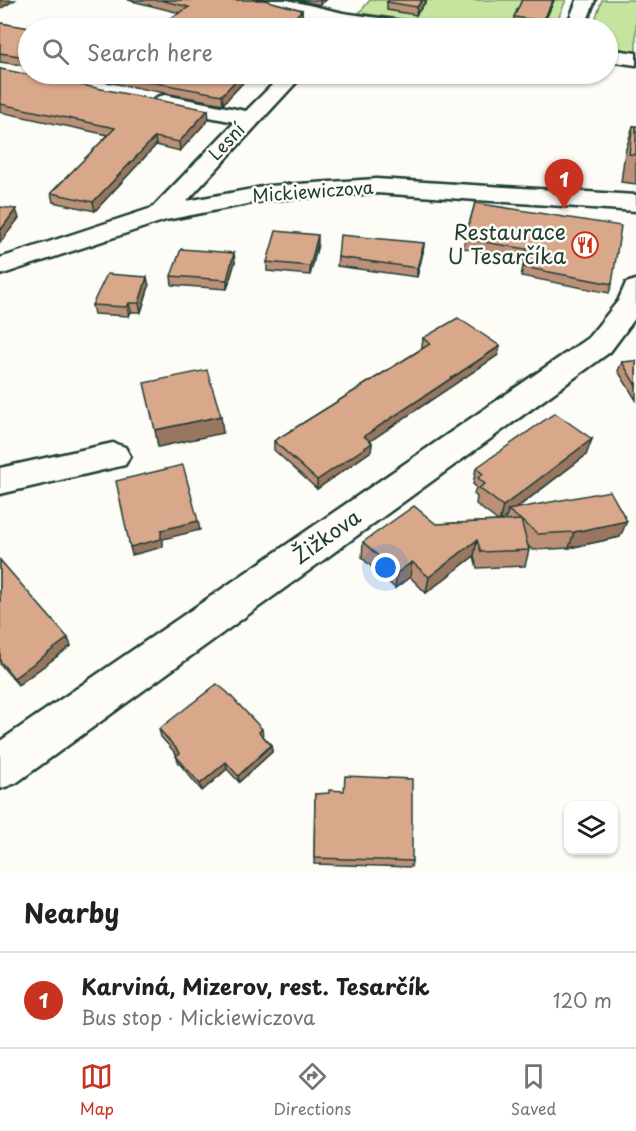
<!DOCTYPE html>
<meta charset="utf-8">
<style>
:root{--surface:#fff;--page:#f6f6f6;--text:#202124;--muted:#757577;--line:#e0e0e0;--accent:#c8321e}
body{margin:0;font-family:"Playpen Sans",sans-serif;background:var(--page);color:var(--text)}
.controls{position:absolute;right:18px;bottom:18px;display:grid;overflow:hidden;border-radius:12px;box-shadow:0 2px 4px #0004}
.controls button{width:54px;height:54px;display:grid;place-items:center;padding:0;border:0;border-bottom:2px solid var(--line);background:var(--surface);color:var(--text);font:30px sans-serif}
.you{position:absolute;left:386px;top:568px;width:21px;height:21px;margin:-15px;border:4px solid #fff;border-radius:50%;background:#1a73e8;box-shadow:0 0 0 9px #1a73e833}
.badge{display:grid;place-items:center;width:39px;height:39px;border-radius:50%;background:var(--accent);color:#fff;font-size:20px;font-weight:700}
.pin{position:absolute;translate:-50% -50px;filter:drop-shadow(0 2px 3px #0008)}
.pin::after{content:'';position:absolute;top:32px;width:21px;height:18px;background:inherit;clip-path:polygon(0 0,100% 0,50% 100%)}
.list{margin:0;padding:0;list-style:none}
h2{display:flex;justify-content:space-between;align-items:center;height:78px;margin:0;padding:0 24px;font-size:26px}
h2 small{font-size:20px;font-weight:400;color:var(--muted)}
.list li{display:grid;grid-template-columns:39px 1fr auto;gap:18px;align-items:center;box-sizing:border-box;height:96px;padding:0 24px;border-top:2px solid var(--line)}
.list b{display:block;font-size:22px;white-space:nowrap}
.list p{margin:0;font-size:20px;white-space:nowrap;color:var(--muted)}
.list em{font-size:20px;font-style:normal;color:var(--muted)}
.icon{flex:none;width:33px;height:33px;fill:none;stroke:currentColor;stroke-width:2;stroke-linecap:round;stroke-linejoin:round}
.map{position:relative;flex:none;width:636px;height:873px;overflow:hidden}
.search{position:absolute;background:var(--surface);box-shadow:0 2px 4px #0004;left:18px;right:18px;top:18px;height:66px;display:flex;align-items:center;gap:15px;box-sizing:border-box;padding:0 21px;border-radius:33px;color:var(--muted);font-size:22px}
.sheet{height:174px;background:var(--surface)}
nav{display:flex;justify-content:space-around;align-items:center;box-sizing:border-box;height:84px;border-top:2px solid var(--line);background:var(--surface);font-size:16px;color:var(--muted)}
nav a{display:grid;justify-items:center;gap:3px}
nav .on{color:var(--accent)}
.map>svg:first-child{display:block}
</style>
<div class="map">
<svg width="636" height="873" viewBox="0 0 636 873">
<rect width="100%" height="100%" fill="#fdfcf7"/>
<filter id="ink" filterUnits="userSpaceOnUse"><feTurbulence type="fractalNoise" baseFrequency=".0167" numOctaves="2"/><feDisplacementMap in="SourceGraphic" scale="12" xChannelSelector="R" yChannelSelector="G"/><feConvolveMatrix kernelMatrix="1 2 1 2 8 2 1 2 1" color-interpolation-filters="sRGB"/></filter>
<g filter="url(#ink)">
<g fill="#c5e59e" stroke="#729169" stroke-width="1.5">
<polygon points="370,0 566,0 554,28 469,28 359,13"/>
<polygon points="602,0 636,0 636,52 608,48 608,28 592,28"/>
</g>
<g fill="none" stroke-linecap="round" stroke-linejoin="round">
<g stroke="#1f3d34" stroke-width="5">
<g id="minor">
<path d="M255,0H287L343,13L407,22L414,24L417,28C363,34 309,17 258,4Z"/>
<polygon points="577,0 595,0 584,28 566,28"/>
<polygon points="608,49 636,53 636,65 608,61"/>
<polygon points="283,74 304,74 187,201 268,186 376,179 636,195 636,211 376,193 268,200 166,220 0,275 0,258 152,208 235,122 157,107 154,102 157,97 165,95 246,111"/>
<polygon points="636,280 636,317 610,352 16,783 0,789 0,741 588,338 618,301 626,283"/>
<polygon points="113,443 125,447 130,456 125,465 0,494 0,468"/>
</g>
</g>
<use href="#minor" fill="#fdfcf7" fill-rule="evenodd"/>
</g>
<g fill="#bb9078" stroke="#1f3d34" stroke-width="1.5" fill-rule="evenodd">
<polygon points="128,0 264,0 302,10 302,18 292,28 154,28 180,13"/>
<polygon points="297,0 326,0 320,5"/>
<polygon points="427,0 416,15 387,10 387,2"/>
<polygon points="522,0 554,0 542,28 513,25 514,17"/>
<polygon points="0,23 28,28 28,66 0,62"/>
<polygon points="0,69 209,119 180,151 156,145 95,211 53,202 51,193 108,135 0,112"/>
<polygon points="64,74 251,74 223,104"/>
<polygon points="633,126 636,126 636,184 621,182 625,152"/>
<polygon points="475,203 612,284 609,293 521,276 525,258 463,248 465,239"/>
<polygon points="424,243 423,252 417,277 337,266 338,257"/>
<polygon points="318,244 310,275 267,271 267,262"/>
<polygon points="235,262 227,289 172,285 171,276"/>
<polygon points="149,286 141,312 131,312 129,316 94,314 92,305"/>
<polygon points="423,338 498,355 370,441 372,443 371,451 317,489 274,450 274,441 423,348 422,347"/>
<polygon points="636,361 636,400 618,371 622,362"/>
<path d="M592,439L586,455L517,508L620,537L569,548L533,550L528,546L529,550L525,566L477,568L474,556L426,593L410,577L395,588L362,558L363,542L436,524L498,521L476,504L477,497L474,494L476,487L473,484L476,468ZM506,516L505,521H500Z"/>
<polygon points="0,560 71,646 18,685 0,664"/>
<polygon points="159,729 262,729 263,736 271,745 272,752 239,782 227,769 202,791 179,763 176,756 177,755 161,737"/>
<polygon points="315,794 412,861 411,867 314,864"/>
</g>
<g fill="#987661" stroke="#1f3d34" stroke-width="1.5">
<polygon points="0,0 15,0 0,9"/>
<polygon points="320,0 326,0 320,5"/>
<polygon points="422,0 427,0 416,15 417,7"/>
<polygon points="553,0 554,0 542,28 543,21"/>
<polygon points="302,10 302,18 292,28 284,28"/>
<polygon points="242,74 251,74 223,104 222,95"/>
<polygon points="208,110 209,119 180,151 179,142"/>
<polygon points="155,137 156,145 95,211 93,202"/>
<polygon points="16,209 19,218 0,243 0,231"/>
<polygon points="318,235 318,244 310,275 310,266"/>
<polygon points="424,243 423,252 417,277 417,268"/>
<polygon points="234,253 235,262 227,289 227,280"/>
<polygon points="147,277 149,286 141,312 139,303"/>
<polygon points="129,303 131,312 129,316 127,307"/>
<polygon points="500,346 498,355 364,445 364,436"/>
<polygon points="221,416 223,433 158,447 155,430"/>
<polygon points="592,439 586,455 511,512 508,510 507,516 499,522 503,506"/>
<polygon points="372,443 371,451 317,489 317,480"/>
<polygon points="198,521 200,530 163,539 163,547 132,555 130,547 161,530"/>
<polygon points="627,521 620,537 569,548 574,532"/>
<polygon points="477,540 474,556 426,593 429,577"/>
<polygon points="412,562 410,577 395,588 397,573"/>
<polygon points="68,638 71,646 18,685 14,678"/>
<polygon points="271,745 272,752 239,782 238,776"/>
<polygon points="226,762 227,769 202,791 200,784"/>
</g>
<g fill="#d9a88b" stroke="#1f3d34" stroke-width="1.5">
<polygon points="160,0 264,0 302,10 284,28 154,28 189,7"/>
<polygon points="389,0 422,0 417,7 387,2"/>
<polygon points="522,0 553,0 543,21 514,17"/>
<polygon points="0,23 30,28 28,28 28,63 26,57 0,53"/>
<polygon points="0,69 208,110 179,142 155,137 93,202 51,193 115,128 0,104"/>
<polygon points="107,74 242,74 222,95"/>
<polygon points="633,126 636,126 636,155 629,154"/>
<polygon points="475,203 621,226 612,284 523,267 527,249 465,239"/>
<polygon points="0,207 16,209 0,231"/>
<polygon points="276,231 318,235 310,266 267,262"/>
<polygon points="340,235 424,243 417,268 338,257"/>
<polygon points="181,249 234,253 227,280 171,276"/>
<polygon points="107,274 147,277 139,303 129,303 127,307 92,305"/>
<polygon points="458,318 500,346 364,436 372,443 317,480 274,441 430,344 423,338"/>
<polygon points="636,361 636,386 622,362"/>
<polygon points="207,370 221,416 155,430 144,383"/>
<polygon points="555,413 592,439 503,506 479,488 485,484 478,478 483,474 476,468"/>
<polygon points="183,465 198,521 161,530 161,539 130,547 116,481"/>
<polygon points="610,491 627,521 574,532 538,534 521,520 529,550 481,552 477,540 429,577 412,562 397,573 363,542 414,506 436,524 521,520 508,510"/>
<polygon points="0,560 68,638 14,678 0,661"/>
<polygon points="217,684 227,692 262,729 259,732 271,745 238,776 226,762 200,784 176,756 180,753 159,729"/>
<polygon points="345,776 412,779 412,861 314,858 315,794 329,793 329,790 344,791"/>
</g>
</g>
<defs>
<g id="restaurant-ring" transform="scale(1.35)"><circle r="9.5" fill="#fdfcf7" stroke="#c8321e" stroke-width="1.5"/><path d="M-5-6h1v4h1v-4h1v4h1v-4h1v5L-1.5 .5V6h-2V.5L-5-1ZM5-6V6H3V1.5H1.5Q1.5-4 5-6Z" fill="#c8321e"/></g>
</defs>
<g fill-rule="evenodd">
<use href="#restaurant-ring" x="585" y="245"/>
</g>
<g text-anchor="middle" stroke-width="5" stroke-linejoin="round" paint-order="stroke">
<g font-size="18" fill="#1f3d34" stroke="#fdfcf7">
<text transform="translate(227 142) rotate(-47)" y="6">Lesní</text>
<text transform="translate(313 192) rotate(-4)" y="6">Mickiewiczova</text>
</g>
<g font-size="21" fill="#1f3d34" stroke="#fdfcf7" text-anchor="end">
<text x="566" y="240">Restaurace<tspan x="566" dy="24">U Tesarčíka</tspan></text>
</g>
<g font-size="21" fill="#1f3d34" stroke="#fdfcf7">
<text transform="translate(327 537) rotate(-35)" y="7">Žižkova</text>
</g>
</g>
</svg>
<div class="controls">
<button><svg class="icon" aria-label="layers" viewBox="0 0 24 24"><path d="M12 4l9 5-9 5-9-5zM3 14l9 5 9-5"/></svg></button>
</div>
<div class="you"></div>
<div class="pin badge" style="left:564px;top:209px">1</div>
<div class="search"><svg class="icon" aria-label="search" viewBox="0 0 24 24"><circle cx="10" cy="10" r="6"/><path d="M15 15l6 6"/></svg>Search here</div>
</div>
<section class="sheet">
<h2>Nearby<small></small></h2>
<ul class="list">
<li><span class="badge">1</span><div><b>Karviná, Mizerov, rest. Tesarčík</b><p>Bus stop · Mickiewiczova</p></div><em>120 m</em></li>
</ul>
</section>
<nav>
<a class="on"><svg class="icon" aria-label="map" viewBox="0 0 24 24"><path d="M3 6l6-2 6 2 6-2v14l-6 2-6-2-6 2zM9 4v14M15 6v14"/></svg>Map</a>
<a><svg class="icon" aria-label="directions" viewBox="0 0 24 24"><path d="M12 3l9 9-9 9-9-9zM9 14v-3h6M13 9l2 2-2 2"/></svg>Directions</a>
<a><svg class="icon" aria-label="saved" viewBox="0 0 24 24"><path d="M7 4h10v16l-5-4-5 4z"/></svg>Saved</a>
</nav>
